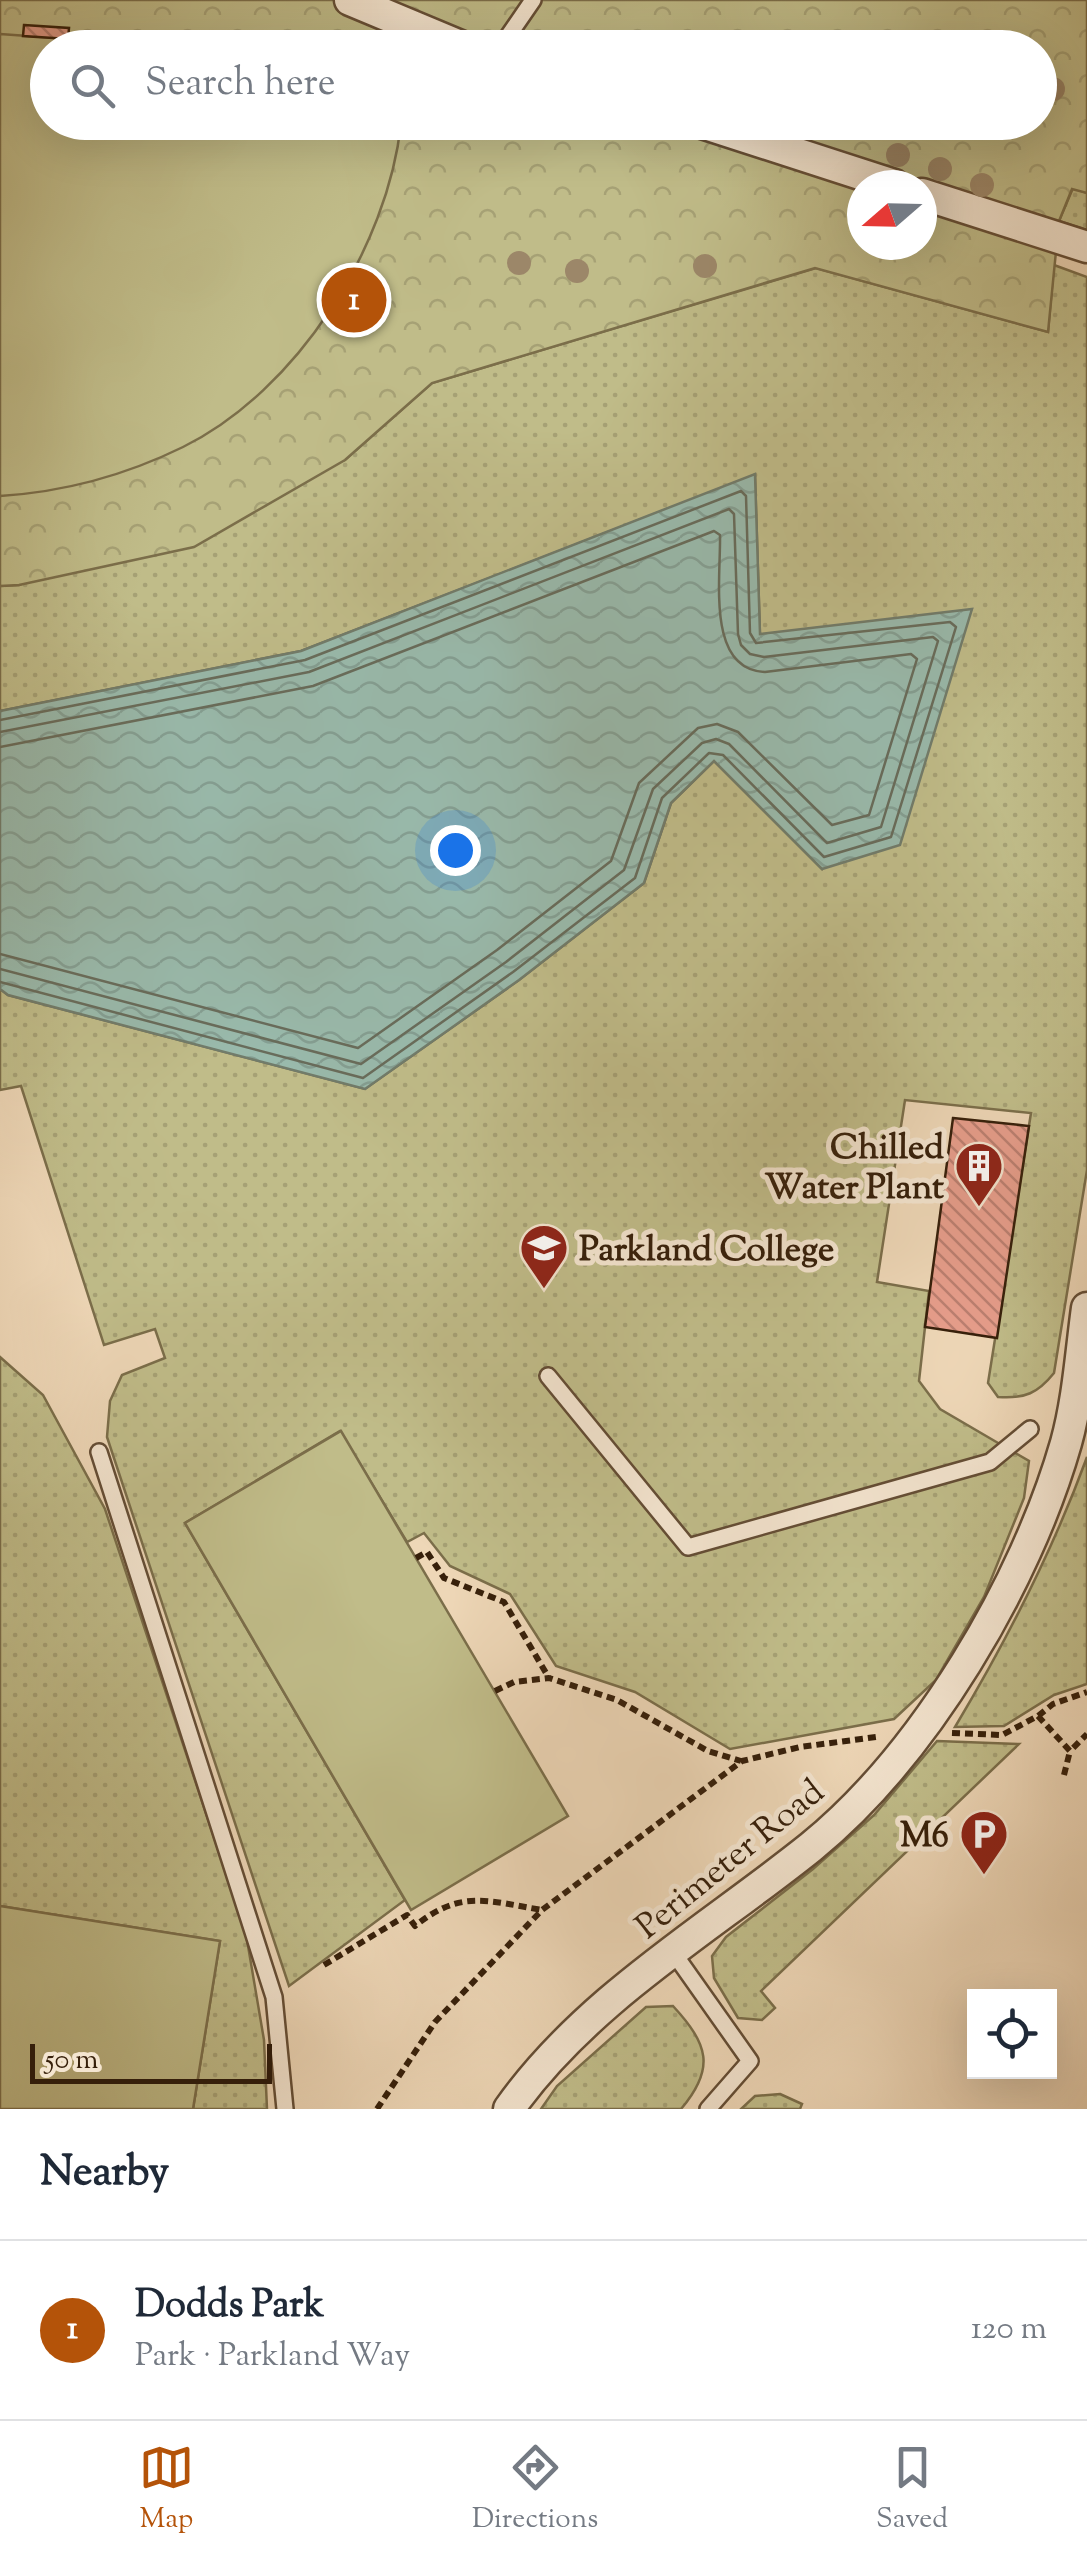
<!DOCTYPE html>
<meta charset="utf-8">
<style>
:root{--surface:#fff;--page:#f6f6f7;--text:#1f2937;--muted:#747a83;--line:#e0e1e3;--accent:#b45309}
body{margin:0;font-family:"Sorts Mill Goudy",serif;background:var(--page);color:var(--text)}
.controls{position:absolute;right:30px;bottom:30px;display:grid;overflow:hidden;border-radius:0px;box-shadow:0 10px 40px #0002}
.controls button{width:90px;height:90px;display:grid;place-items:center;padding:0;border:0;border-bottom:2px solid var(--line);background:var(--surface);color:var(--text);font:50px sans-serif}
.compass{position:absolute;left:847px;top:170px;width:90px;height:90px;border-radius:50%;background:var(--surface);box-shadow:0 10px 40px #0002;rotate:250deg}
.scale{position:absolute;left:30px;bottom:25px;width:242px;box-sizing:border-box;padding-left:10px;border:5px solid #361f0a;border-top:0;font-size:28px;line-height:35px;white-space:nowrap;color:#361f0a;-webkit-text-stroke:8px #f4e5d0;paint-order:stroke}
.you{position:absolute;left:455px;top:850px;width:35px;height:35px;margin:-25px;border:8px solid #fff;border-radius:50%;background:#1a73e8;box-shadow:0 0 0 15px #1a73e833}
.badge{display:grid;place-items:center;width:65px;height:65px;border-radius:50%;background:var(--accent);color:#fff;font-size:32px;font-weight:700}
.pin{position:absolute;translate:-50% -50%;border:5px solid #fff;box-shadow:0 2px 10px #0006}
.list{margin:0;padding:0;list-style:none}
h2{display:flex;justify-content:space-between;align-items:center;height:130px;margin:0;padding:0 40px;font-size:42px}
h2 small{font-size:32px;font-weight:400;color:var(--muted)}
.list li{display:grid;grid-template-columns:65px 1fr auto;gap:30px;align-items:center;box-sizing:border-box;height:180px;padding:0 40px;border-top:2px solid var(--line)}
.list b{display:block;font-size:38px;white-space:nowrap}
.list p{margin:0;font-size:32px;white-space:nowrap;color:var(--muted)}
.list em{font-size:32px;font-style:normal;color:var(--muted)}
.icon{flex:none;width:55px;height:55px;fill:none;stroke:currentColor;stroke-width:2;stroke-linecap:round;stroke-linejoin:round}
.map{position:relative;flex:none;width:1087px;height:2109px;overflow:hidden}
.search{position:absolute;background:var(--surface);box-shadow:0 10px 40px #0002;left:30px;right:30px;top:30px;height:110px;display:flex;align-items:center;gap:25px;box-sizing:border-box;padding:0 35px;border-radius:55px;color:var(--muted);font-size:38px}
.sheet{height:310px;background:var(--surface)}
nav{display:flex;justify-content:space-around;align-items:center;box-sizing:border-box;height:140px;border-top:2px solid var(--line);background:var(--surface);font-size:28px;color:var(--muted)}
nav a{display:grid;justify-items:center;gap:5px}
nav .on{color:var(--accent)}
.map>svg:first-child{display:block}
</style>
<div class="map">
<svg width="1087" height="2109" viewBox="0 0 1087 2109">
<defs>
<pattern id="grass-dots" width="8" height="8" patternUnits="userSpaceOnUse" patternTransform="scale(2.5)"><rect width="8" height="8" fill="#c0bc89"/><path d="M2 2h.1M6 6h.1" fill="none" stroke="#a6a175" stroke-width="1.8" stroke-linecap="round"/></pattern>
<pattern id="park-crowns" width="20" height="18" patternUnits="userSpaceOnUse" patternTransform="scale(2.5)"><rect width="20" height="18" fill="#c0bc89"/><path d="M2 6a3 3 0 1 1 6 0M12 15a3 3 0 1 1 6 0" fill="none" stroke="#a6a175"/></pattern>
<pattern id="water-waves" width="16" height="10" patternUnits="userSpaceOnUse" patternTransform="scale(2.5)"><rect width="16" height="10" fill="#99baac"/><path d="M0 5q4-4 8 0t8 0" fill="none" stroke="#849f93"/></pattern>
<pattern id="building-back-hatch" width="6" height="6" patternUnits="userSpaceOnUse" patternTransform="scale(2.5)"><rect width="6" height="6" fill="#e69d8b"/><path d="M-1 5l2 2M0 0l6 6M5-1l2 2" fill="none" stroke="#bb7f70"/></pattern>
</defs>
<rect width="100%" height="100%" fill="#eed7b7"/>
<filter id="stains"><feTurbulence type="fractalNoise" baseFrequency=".002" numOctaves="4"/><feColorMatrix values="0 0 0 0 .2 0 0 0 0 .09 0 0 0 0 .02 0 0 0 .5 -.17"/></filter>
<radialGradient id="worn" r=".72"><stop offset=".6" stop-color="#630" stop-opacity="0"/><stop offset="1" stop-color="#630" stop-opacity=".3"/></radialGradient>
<g fill="url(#grass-dots)" stroke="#7b6e4a" stroke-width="2.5">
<polygon points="1073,188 1087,193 1087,230 1059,221"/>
<path d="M1054,265L1087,277V1170L1054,1373C1038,1393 1025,1399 998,1397L988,1383L1031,1113L905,1100L877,1282L929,1291L919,1381L940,1409L1029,1461L1024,1498L984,1597L936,1680L894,1719L730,1749L635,1692L556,1666L510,1594L450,1566L424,1533L407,1542L340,1431L185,1523L405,1900L289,1986L107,1437L110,1401L122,1375L165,1358L155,1329L104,1345L21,1086L0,1090V989L8,995L365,1089L519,980L644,883L671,803L714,761L822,869L971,610L760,635L755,475L301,651L0,711V586L19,585L345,460L432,383L816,268L1048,332Z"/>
<polygon points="0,1357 43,1395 105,1509 246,1934 264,2040 267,2109 193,2109 220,1941 0,1906"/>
<path d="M1087,1457V1684L1054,1695L1004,1726L955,1727C1007,1640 1052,1553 1087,1457Z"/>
<polygon points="937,1741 1019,1744 761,1991 775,2008 762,2020 738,2018 714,1978 712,1956 726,1937 813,1869 874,1815"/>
<path d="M673,2006C708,2044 716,2068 681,2109H541L557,2086L646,2007Z"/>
<polygon points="780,2094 802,2104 800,2109 741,2109 755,2096"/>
</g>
<path fill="url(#park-crowns)" stroke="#7b6e4a" stroke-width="2.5" fill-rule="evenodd" d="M0,0H1087V193L1072,189L1059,221L1048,332L815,268L432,383L345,460L194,547L19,585L0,586ZM48,48H1040V122H48ZM862,185H922V245H862Z"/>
<g fill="#c0bc89" stroke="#7b6e4a" stroke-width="2.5">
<path d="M0,34L181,47L48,48V122L401,123C388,247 297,391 183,447C126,475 63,492 0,496Z"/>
<polygon points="341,1431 568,1816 411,1910 185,1523"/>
<polygon points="0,1906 220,1941 193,2109 0,2109"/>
</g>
<polygon fill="url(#water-waves)" stroke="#717c6b" stroke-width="2.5" points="755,474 760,634 972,609 900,845 822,869 714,761 671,803 644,883 519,980 365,1089 8,995 0,989 0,711 301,651"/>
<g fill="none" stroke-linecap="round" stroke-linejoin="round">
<g stroke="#686c5b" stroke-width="2.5">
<polyline points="0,720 305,660 741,491 746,496 750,633 756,643 950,622 956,627 891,837 824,857 723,755 709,753 662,798 635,878 513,972 363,1078 0,982"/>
<polyline points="0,732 309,672 729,509 734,514 738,634 741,645 750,654 764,657 933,637 938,641 881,827 827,843 729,744 716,739 702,743 653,789 624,870 506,962 361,1064 0,969"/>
<path d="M0,747L313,686L714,531L720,535C721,578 706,670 765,672L911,654L917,659L869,815L832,825L738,732L717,724L698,728L639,783L611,861L497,950L358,1048L0,954"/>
</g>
</g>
<g fill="url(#building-back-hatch)" stroke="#361f0a" stroke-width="2.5">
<polygon points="24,25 69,28 68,39 23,36"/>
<polygon points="953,1118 1029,1126 997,1338 925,1327"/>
</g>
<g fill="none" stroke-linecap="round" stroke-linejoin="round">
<g stroke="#644d35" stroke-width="20">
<g id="lane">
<polyline points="500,48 533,0"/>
<polyline points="548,1376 688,1547 990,1462 1030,1429"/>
<polyline points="99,1452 274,1997 285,2109"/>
<polyline points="673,1952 750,2061 708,2109"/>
</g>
</g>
<g stroke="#644d35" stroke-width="35">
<g id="street">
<polyline points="350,0 465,48"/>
<polyline points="699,122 894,185"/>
<polyline points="922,194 1087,247"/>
<path d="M509,2109C586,2000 709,1929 811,1847C925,1754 1026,1583 1066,1443C1078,1400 1081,1352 1087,1308"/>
</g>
</g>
<g stroke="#361f0a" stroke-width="6" stroke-dasharray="8 5" stroke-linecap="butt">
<polyline points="416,1558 427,1552 444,1578 504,1602 549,1678"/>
<polyline points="495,1691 514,1682 549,1678 617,1700 708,1751 741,1761"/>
<polyline points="1038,1716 1070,1751 1087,1734"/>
<polyline points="952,1733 1002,1735 1038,1716 1053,1704 1087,1692"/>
<polyline points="1064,1775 1070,1751"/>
<path d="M324,1965L407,1915L415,1926C461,1889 488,1901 542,1910"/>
<polyline points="377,2109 435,2022 542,1910 742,1761 800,1747 876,1737"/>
</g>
<use href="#lane" stroke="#f4e5d0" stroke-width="15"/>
<use href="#street" stroke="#f4e5d0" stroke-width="30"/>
</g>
<g fill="#9c8769">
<circle cx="1053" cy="89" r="12"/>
<circle cx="898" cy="155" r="12"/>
<circle cx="940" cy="169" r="12"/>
<circle cx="982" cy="185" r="12"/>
<circle cx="519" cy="263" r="12"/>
<circle cx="705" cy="266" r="12"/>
<circle cx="577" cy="271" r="12"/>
</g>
<defs>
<g id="building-pin" transform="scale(2.5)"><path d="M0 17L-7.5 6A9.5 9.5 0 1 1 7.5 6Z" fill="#8f2418" stroke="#f4e5d0"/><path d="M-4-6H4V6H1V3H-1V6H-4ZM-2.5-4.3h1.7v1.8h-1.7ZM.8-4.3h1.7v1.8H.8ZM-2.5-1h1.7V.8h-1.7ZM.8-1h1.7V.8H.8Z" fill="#fff"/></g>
<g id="university-pin" transform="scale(2.5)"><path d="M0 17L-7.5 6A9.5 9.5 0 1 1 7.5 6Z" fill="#8f2418" stroke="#f4e5d0"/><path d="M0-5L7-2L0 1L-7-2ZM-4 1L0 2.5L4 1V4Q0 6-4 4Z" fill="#fff"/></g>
<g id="parking-pin" transform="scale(2.5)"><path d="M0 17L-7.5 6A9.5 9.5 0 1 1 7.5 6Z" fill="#8f2418" stroke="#f4e5d0"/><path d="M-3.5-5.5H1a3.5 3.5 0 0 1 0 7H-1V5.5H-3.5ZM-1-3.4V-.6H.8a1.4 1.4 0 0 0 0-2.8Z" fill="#fff"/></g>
</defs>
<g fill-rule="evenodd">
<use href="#building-pin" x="979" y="1166"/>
<use href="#university-pin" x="544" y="1248"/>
<use href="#parking-pin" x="984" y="1834"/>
</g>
<g text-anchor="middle" stroke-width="10" stroke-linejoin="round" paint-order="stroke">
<g font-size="35" font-weight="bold" fill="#361f0a" stroke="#f4e5d0" text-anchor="end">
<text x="944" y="1158">Chilled<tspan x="944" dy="40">Water Plant</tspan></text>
<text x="579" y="1260" text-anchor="start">Parkland College</text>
<text x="949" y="1846">M6</text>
</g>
<g font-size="35" fill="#361f0a" stroke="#f4e5d0">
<text transform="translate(729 1858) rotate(-39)" y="12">Perimeter Road</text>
</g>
</g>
<rect width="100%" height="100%" filter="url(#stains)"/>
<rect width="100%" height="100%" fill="url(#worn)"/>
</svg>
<div class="controls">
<button><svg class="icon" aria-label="locate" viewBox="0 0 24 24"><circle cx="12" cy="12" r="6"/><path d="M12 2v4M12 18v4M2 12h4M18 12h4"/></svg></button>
</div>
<svg class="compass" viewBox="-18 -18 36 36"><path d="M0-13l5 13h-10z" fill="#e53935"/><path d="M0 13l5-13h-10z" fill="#747a83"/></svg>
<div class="scale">50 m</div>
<div class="you"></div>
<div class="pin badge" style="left:354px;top:300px">1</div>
<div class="search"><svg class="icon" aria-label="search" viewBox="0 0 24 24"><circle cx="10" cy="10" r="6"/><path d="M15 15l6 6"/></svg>Search here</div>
</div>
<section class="sheet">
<h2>Nearby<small></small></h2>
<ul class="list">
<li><span class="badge">1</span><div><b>Dodds Park</b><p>Park · Parkland Way</p></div><em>120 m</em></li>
</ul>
</section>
<nav>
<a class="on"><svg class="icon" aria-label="map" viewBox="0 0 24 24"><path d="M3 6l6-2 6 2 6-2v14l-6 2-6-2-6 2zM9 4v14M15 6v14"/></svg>Map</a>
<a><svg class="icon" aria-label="directions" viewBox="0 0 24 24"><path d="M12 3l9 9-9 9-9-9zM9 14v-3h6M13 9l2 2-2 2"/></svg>Directions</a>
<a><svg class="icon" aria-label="saved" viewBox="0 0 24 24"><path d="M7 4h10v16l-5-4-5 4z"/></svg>Saved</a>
</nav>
